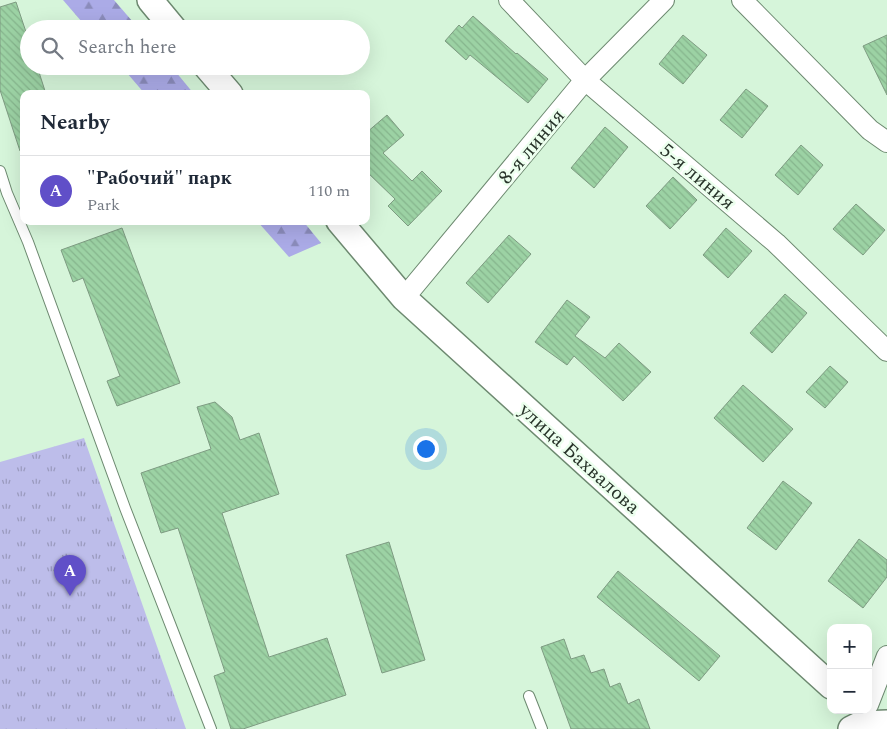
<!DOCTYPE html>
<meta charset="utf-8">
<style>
:root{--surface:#fff;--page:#f6f6f7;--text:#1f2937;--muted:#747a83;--line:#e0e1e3;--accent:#604fc8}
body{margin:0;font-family:Spectral,serif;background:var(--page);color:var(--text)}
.controls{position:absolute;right:15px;bottom:15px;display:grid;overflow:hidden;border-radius:10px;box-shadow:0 5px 20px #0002}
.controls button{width:45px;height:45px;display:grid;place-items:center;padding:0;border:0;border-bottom:1px solid var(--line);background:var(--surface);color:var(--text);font:25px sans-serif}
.you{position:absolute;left:425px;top:448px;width:18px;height:18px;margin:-12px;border:4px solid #fff;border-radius:50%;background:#1a73e8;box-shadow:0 0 0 8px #1a73e833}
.badge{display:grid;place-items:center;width:32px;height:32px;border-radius:50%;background:var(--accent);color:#fff;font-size:16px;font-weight:700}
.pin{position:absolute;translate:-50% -41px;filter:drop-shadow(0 1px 2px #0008)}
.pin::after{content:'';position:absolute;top:26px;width:18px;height:15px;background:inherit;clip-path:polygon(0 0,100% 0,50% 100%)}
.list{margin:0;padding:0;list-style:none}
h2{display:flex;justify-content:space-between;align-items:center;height:65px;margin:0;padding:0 20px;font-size:21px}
h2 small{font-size:16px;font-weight:400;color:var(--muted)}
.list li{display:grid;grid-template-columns:32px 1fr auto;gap:15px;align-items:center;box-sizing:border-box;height:70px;padding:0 20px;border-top:1px solid var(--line)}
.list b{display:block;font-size:19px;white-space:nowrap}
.list p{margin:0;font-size:16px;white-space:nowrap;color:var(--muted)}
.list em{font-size:16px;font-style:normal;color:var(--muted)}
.icon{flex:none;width:28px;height:28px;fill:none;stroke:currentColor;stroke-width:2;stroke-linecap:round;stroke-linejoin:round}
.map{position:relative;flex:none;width:887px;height:729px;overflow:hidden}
.search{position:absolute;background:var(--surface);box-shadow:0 5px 20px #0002;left:20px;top:20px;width:350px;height:55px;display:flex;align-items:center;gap:12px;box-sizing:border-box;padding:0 18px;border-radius:28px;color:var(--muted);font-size:19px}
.panel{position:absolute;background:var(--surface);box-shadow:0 5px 20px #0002;left:20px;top:90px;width:350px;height:135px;border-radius:10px}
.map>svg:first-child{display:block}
</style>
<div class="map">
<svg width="887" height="729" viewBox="0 0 887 729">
<defs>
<pattern id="forest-firs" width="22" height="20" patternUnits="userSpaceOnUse" patternTransform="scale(1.25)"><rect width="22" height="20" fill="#ababe7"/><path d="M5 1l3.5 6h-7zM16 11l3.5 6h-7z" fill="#8b8cbb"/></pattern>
<pattern id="park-tufts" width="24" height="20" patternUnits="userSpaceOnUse" patternTransform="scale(1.25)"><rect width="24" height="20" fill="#bdbdea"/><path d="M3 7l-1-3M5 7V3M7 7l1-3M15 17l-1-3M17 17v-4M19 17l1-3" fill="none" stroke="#9a9abe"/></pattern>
<pattern id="building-back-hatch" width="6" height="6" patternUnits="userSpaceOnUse" patternTransform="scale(1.25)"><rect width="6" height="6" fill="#9cd2a4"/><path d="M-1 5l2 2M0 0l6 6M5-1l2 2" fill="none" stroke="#86b58d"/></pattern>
</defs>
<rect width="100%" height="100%" fill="#d6f5da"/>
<g fill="url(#forest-firs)">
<polygon points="63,0 114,0 139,29 88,29"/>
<polygon points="121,66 171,66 194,94 145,94"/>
<polygon points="257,221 303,221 321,243 289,257"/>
</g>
<polygon fill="url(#park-tufts)" points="84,438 186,729 0,729 0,462"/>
<g fill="url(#building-back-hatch)" stroke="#7e9b82">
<polygon points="16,2 29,41 29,66 37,66 46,94 24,94 24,151 20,151 0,90 0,7"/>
<polygon points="473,16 516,54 517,53 548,79 528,103 470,55 466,60 445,41 459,25 462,28"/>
<polygon points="683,35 707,55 683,84 659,64"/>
<polygon points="887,35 887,95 863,46"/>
<polygon points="746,89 768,106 742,138 720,120"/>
<polygon points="387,115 404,135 383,153 412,181 422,171 442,191 408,226 388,206 395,199 366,171 366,133"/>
<polygon points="605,127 628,147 594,188 571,168"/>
<polygon points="801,145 823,165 798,195 775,175"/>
<polygon points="673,177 697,200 670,229 646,206"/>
<polygon points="856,204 885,230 863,255 833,229"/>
<polygon points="122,228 180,383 117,406 107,381 120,376 83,278 73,282 61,250"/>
<polygon points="726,228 752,251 728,278 703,255"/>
<polygon points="509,235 531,254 488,303 466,283"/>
<polygon points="785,294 807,313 772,353 750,333"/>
<polygon points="567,300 590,317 575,336 605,358 619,343 651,372 623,401 574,356 567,365 535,342"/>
<polygon points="830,366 848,382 825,408 806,392"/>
<polygon points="743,385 793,429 763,462 714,418"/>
<polygon points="215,402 232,417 240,440 259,433 279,494 222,513 269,657 327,638 346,695 243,729 231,729 214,676 225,672 178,528 161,533 141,473 211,449 197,407"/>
<polygon points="783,481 812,503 776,550 747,528"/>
<polygon points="859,539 887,560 887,577 863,608 828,581"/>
<polygon points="389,542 425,660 382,673 346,555"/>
<polygon points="618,571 720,656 699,681 597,597"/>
<polygon points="564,639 571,659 584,655 591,673 604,669 610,687 620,683 628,704 639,699 650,729 571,729 541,647"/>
</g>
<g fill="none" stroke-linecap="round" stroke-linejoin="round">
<g stroke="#6d8970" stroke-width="12">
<g id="service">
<polyline points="0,171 7,193 28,242 125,508 211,729"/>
<polyline points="529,696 542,729"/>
</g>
</g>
<g stroke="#6d8970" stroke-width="22">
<g id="minor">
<polyline points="509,0 585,80 776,243 887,351"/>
<polyline points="742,0 870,130 887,142"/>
<polyline points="404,298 585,80 664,0"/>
<polyline points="868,705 887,656"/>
</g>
</g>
<g stroke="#6d8970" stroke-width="28">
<g id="tertiary">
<polyline points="150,0 174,29"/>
<polyline points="206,66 230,94"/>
<polyline points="339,221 404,298 831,686"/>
<polyline points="851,729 861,724 887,723"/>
</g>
</g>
<use href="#service" stroke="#fff" stroke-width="10"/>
<use href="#minor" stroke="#fff" stroke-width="20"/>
<use href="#tertiary" stroke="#fff" stroke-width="25"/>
</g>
<g text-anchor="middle" stroke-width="5" stroke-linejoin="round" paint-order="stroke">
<g font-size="20" fill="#273329" stroke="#ecffee">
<text transform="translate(531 146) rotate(-50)" y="7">8-я линия</text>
<text transform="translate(698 176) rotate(40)" y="7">5-я линия</text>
<text transform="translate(580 458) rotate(42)" y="7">улица Бахвалова</text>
</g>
</g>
</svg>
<div class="controls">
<button>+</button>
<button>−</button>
</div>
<div class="you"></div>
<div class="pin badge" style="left:70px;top:596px">A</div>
<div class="search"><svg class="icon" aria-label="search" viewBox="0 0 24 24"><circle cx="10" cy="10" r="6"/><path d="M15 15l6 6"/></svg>Search here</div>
<section class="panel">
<h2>Nearby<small></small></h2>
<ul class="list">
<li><span class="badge">A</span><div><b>&quot;Рабочий&quot; парк</b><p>Park</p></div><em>110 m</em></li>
</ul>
</section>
</div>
